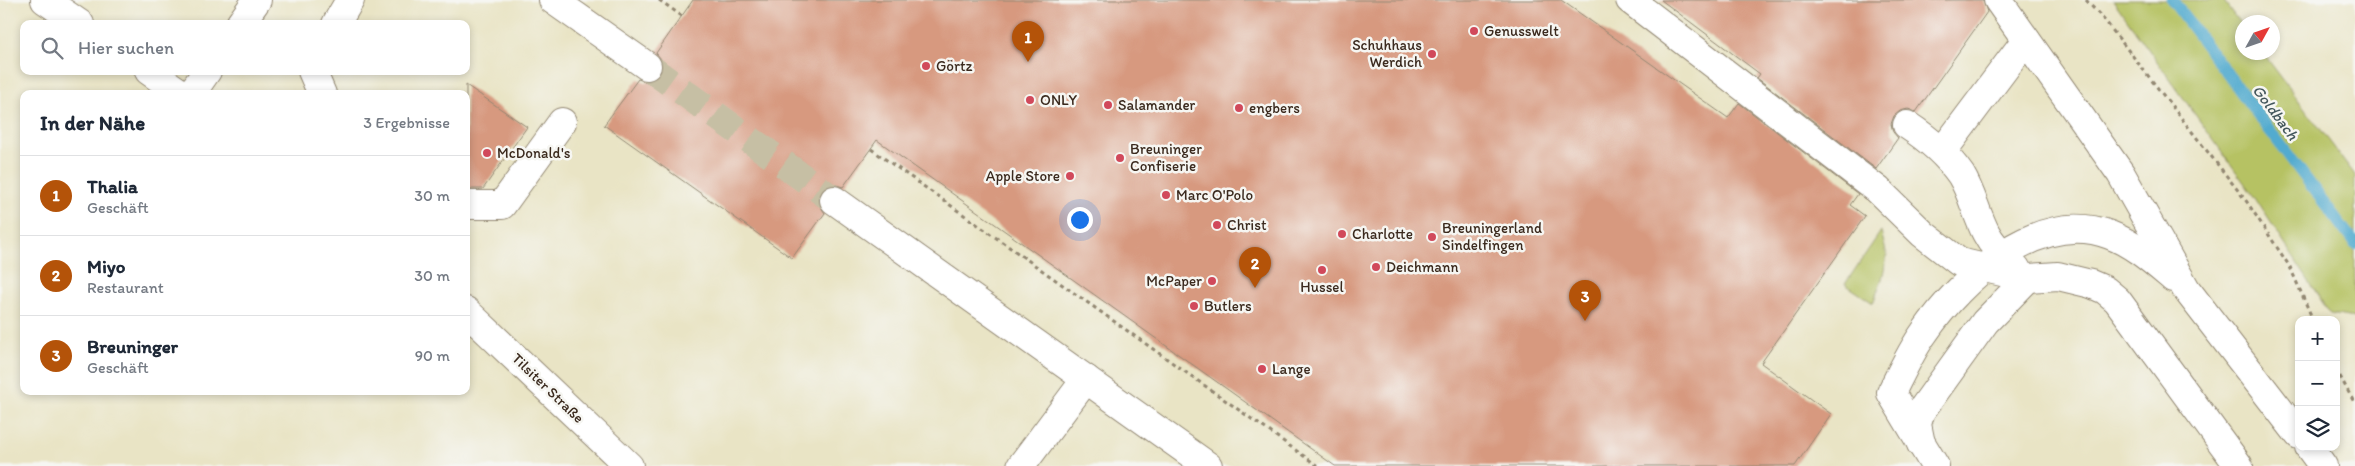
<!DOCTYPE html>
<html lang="de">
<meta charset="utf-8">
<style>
:root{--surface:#fff;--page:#f6f6f7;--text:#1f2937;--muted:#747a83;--line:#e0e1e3;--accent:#b45309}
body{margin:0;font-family:Itim,sans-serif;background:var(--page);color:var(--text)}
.controls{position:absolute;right:15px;bottom:15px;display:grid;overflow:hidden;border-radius:10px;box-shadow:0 2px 8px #0003}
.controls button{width:45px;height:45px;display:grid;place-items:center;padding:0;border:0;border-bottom:1px solid var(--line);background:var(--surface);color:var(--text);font:25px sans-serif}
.compass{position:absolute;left:2235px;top:15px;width:45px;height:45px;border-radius:50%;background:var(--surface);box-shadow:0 2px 8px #0003;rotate:50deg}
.you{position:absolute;left:1079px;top:219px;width:18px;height:18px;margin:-12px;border:4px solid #fff;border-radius:50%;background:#1a73e8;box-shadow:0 0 0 8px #1a73e833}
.badge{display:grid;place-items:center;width:32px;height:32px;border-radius:50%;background:var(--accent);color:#fff;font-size:16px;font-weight:700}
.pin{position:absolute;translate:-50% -41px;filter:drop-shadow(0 1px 2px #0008)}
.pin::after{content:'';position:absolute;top:26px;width:18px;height:15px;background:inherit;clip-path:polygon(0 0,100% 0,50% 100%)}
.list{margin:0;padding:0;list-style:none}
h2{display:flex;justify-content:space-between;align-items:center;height:65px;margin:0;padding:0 20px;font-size:21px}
h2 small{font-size:16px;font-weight:400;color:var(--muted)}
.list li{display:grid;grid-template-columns:32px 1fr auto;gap:15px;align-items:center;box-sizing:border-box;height:80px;padding:0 20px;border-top:1px solid var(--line)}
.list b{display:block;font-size:19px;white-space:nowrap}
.list p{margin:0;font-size:16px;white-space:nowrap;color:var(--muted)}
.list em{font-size:16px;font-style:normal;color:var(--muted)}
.icon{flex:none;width:28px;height:28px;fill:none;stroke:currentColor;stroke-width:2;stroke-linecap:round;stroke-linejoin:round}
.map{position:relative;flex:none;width:2355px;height:466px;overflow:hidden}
.search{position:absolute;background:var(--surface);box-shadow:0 2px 8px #0003;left:20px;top:20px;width:450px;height:55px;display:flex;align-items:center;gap:12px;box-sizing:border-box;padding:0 18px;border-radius:10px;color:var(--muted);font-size:19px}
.panel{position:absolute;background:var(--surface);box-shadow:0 2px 8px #0003;left:20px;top:90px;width:450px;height:305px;border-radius:10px}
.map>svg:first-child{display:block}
</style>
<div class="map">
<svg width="2355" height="466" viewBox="0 0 2355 466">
<rect width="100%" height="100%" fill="#f6f6f2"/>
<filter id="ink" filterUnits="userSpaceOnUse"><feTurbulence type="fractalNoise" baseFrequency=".02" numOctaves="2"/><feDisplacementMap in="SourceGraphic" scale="10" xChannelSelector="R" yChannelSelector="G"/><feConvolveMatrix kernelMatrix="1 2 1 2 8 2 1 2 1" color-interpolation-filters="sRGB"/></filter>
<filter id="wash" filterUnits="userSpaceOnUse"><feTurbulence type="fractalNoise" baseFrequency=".0096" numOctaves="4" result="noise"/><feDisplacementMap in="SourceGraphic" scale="20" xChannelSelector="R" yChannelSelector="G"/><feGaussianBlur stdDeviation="1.12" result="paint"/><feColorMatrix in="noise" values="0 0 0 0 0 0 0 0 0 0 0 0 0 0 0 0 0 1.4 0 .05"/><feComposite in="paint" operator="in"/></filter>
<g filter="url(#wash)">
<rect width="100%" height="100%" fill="#e9e4c5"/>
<g fill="#b6c264" stroke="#787641">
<polygon points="2113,0 2223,0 2242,26 2242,52 2263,53 2355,175 2355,318 2330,314 2255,198"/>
<polygon points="1881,231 1887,256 1882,279 1873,303 1845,284"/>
</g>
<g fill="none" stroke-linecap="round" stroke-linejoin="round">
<polyline stroke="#52abcf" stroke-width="12" points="2172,0 2355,244"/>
</g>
<g id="blocks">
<g fill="#d7997f">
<polygon points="693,0 1561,0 1728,118 1739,103 1858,194 1850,205 1865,216 1761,363 1831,414 1795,466 1335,466 877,140 843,187 836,185 828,186 821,191 819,198 820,206 825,213 792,258 604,125 638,79 646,82 654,80 659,75 663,67 661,59 656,53"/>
<polygon points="1661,0 1983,0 1987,12 1916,112 1908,109 1900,111 1894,116 1891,124 1893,132 1898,138 1876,169 1757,78 1760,74"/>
<polygon points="466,85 527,127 483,189 466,189"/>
</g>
</g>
</g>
<g filter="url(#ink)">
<use href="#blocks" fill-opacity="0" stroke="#928772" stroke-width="1"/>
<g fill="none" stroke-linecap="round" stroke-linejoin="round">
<polyline stroke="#c6bfa4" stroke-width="28" stroke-dasharray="28 14" stroke-linecap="butt" points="647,66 834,200"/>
<g stroke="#928772" stroke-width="30">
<g id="minor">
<polyline points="45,0 80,24"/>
<polyline points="553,0 647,66"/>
<polyline points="1630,0 1878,190 1923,234 1959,262 2028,278 2058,276 2091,284 2105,290 2117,300 2239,466"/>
<polyline points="1998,0 2121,174 2186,289 2299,435"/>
<polyline points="240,24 257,0"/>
<polyline points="336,24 350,0"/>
<polyline points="149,71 182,94"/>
<polyline points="312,71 322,94"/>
<polyline points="191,94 207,71"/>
<path d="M1907,125C1927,138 1947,155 1961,175C1972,193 1976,214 1986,233C1993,247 2005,257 2016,268"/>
<polyline points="1942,152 2026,40"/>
<polyline points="834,200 1208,466"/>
<polyline points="466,205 502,205 562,122"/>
<polyline points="466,311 629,466"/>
<polyline points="1921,444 1917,424 1921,411 1985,322 2028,278"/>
<polyline points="2309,447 2323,466"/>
<polyline points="1021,466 1086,379"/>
<path d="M1935,466L1891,393C1901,373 1911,351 1924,333C1961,279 2039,207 2110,235C2134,244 2154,262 2173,278"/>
</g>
</g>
<g stroke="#928772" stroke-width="3" stroke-dasharray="4 4" stroke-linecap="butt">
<polyline points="659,0 682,16"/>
<polyline points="2086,0 2106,22 2247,202 2290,267 2313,320"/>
<polyline points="871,149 1318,466"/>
<polyline points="2336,369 2355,404"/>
</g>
<use href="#minor" stroke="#fff" stroke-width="28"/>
</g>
</g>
<g fill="#d1495b" stroke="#f6f6f2" stroke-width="2">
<circle cx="1474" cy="31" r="5"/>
<circle cx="1432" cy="54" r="5"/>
<circle cx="926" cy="66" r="5"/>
<circle cx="1030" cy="100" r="5"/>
<circle cx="1108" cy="105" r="5"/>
<circle cx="1239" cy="108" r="5"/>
<circle cx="487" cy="153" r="5"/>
<circle cx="1120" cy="158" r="5"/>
<circle cx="1070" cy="176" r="5"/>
<circle cx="1166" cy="195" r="5"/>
<circle cx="1217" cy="225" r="5"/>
<circle cx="1342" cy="234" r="5"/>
<circle cx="1432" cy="237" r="5"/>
<circle cx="1376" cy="267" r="5"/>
<circle cx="1322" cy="270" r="5"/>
<circle cx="1212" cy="281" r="5"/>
<circle cx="1194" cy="306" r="5"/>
<circle cx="1262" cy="369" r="5"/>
</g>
<g text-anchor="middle" stroke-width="5" stroke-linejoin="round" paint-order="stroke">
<g font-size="15" fill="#3b2a1e" stroke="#f6f6f2" text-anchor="start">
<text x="1484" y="36">Genusswelt</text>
<text x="1422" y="50" text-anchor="end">Schuhhaus<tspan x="1422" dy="17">Werdich</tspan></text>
<text x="936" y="71">Görtz</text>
<text x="1040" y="105">ONLY</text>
<text x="1118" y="110">Salamander</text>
<text x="1249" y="113">engbers</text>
<text x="1130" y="154">Breuninger<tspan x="1130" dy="17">Confiserie</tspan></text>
<text x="497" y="158">McDonald's</text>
<text x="1060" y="181" text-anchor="end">Apple Store</text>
<text x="1176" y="200">Marc O'Polo</text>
<text x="1227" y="230">Christ</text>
<text x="1442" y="233">Breuningerland<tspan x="1442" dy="17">Sindelfingen</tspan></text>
<text x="1352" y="239">Charlotte</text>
<text x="1386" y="272">Deichmann</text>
<text x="1202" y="286" text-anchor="end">McPaper</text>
<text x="1322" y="292" text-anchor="middle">Hussel</text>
<text x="1204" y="311">Butlers</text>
<text x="1272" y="374">Lange</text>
</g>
<g font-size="15" fill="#3b2a1e" stroke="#f6f6f2">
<text transform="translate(548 388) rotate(44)" y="5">Tilsiter Straße</text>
</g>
<g font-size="16" font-style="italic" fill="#43575c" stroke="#f6f6f2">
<text transform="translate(2276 112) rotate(53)" y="6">Goldbach</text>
</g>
</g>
</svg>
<div class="controls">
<button>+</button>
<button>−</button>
<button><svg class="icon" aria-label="layers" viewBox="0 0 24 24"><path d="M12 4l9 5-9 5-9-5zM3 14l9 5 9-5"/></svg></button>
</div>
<svg class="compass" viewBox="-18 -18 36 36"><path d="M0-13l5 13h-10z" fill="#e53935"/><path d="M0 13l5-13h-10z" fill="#747a83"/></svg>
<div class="you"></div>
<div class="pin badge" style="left:1028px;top:62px">1</div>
<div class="pin badge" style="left:1255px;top:288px">2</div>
<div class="pin badge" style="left:1585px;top:321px">3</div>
<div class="search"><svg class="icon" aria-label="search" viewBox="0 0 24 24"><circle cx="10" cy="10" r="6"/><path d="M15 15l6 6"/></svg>Hier suchen</div>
<section class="panel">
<h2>In der Nähe<small>3 Ergebnisse</small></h2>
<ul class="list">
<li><span class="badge">1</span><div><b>Thalia</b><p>Geschäft</p></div><em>30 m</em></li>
<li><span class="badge">2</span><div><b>Miyo</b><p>Restaurant</p></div><em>30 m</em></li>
<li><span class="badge">3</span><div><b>Breuninger</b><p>Geschäft</p></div><em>90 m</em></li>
</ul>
</section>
</div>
